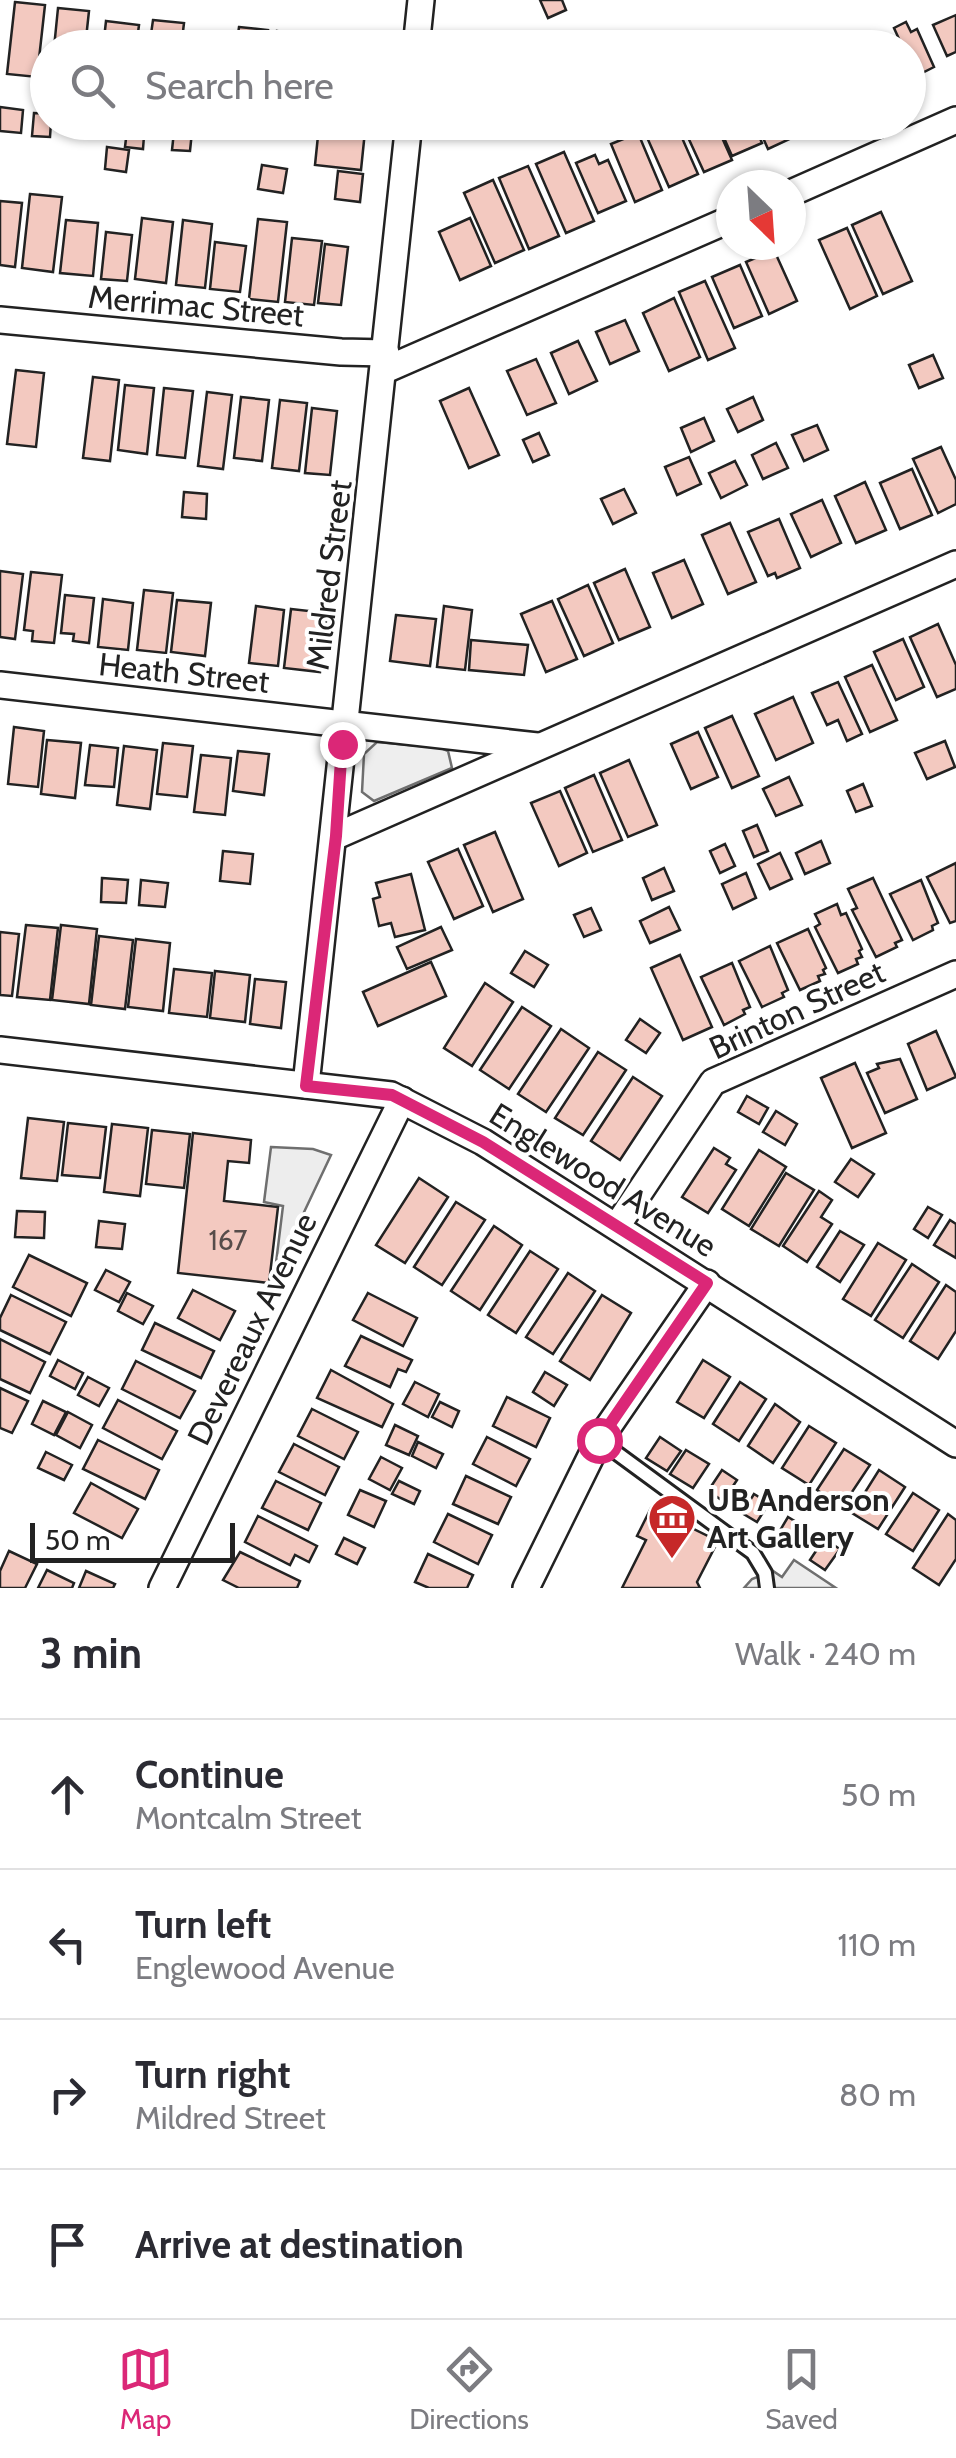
<!DOCTYPE html>
<meta charset="utf-8">
<style>
:root{--surface:#fff;--page:#f2f2f3;--text:#2b2b33;--muted:#7c7c81;--line:#e1e1e2;--accent:#db2777}
body{margin:0;font-family:Cabin,sans-serif;background:var(--page);color:var(--text)}
.compass{position:absolute;left:716px;top:170px;width:90px;height:90px;border-radius:50%;background:var(--surface);box-shadow:0 2px 8px #0004;rotate:155deg}
.scale{position:absolute;left:30px;bottom:25px;width:205px;box-sizing:border-box;padding-left:10px;border:5px solid #222;border-top:0;font-size:28px;line-height:35px;white-space:nowrap;color:#222;-webkit-text-stroke:8px #fff;paint-order:stroke}
.stop{position:absolute;width:30px;height:30px;margin:-22px;border:8px solid #db2777;border-radius:50%;background:#fff}
.stop.end{background:#db2777;border-color:#fff;box-shadow:0 2px 10px #0008}
.list{margin:0;padding:0;list-style:none}
h2{display:flex;justify-content:space-between;align-items:center;height:130px;margin:0;padding:0 40px;font-size:42px}
h2 small{font-size:32px;font-weight:400;color:var(--muted)}
.list li{display:grid;grid-template-columns:65px 1fr auto;gap:30px;align-items:center;box-sizing:border-box;height:150px;padding:0 40px;border-top:2px solid var(--line)}
.list b{display:block;font-size:38px;white-space:nowrap}
.list p{margin:0;font-size:32px;white-space:nowrap;color:var(--muted)}
.list em{font-size:32px;font-style:normal;color:var(--muted)}
.icon{flex:none;width:55px;height:55px;fill:none;stroke:currentColor;stroke-width:2;stroke-linecap:round;stroke-linejoin:round}
.map{position:relative;flex:none;width:956px;height:1588px;overflow:hidden}
.search{position:absolute;background:var(--surface);box-shadow:0 2px 8px #0004;left:30px;right:30px;top:30px;height:110px;display:flex;align-items:center;gap:25px;box-sizing:border-box;padding:0 35px;border-radius:55px;color:var(--muted);font-size:38px}
.sheet{height:730px;background:var(--surface)}
nav{display:flex;justify-content:space-around;align-items:center;box-sizing:border-box;height:140px;border-top:2px solid var(--line);background:var(--surface);font-size:28px;color:var(--muted)}
nav a{display:grid;justify-items:center;gap:5px}
nav .on{color:var(--accent)}
.map>svg:first-child{display:block}
</style>
<div class="map">
<svg width="956" height="1588" viewBox="0 0 956 1588">
<rect width="100%" height="100%" fill="#fff"/>
<polygon fill="#eee" stroke="#6f6f6f" stroke-width="2.5" points="377,742 441,748 448,751 452,768 374,801 362,792 364,754"/>
<g fill="#ededed" stroke="#6f6f6f" stroke-width="2.5">
<polygon points="271,1147 313,1149 331,1155 280,1263 276,1263 283,1206 264,1202"/>
<polygon points="794,1560 836,1588 744,1588 752,1579 773,1571 782,1577"/>
</g>
<g fill="#f3c9c0" stroke="#222" stroke-width="2.5">
<polygon points="540,0 562,0 566,10 548,18"/>
<polygon points="15,2 45,5 37,77 7,74"/>
<polygon points="58,8 89,11 85,48 54,48"/>
<polygon points="956,15 956,52 947,56 933,25"/>
<polygon points="153,20 184,23 181,48 149,48"/>
<polygon points="106,21 139,25 136,48 103,48"/>
<polygon points="906,22 911,32 917,29 934,67 918,75 915,69 908,72 908,48 892,48 889,42 899,39 894,28"/>
<polygon points="239,27 268,30 266,48 236,48"/>
<polygon points="277,31 304,35 303,48 275,48"/>
<polygon points="202,32 230,34 229,48 200,48"/>
<polygon points="343,32 379,36 377,48 342,48"/>
<polygon points="0,107 23,110 21,133 0,131"/>
<polygon points="34,113 48,114 48,122 51,122 50,137 32,136"/>
<polygon points="128,122 145,122 143,149 125,147"/>
<polygon points="175,122 193,122 190,151 172,150"/>
<polygon points="649,122 675,122 698,174 669,187 642,126"/>
<polygon points="681,122 715,122 732,160 704,172"/>
<polygon points="717,122 753,122 762,143 732,156"/>
<polygon points="756,122 787,122 794,137 768,149"/>
<polygon points="319,126 365,131 361,170 315,165"/>
<polygon points="638,133 662,190 635,202 611,144"/>
<polygon points="107,147 129,150 126,172 105,169"/>
<polygon points="564,152 594,221 566,233 536,164"/>
<polygon points="595,155 599,164 608,160 626,201 598,213 576,163"/>
<polygon points="262,165 287,169 283,193 258,189"/>
<polygon points="528,166 559,236 529,249 499,178"/>
<polygon points="338,171 363,174 360,202 335,199"/>
<polygon points="493,180 524,250 495,263 464,193"/>
<polygon points="30,194 62,197 53,272 22,268"/>
<polygon points="0,201 22,203 15,267 0,265"/>
<polygon points="881,212 912,281 883,294 852,225"/>
<polygon points="142,218 173,222 166,283 135,279"/>
<polygon points="470,218 491,266 460,280 439,232"/>
<polygon points="258,219 287,222 278,302 249,299"/>
<polygon points="66,220 98,223 93,276 60,273"/>
<polygon points="183,220 212,224 205,288 176,285"/>
<polygon points="847,228 877,296 850,309 819,240"/>
<polygon points="106,232 132,235 127,281 101,279"/>
<polygon points="292,238 322,241 314,305 285,302"/>
<polygon points="215,242 246,246 240,292 210,289"/>
<polygon points="325,244 348,247 341,305 318,303"/>
<polygon points="774,250 797,301 769,314 746,262"/>
<polygon points="740,265 762,316 734,328 712,277"/>
<polygon points="705,281 735,348 708,360 679,292"/>
<polygon points="674,298 700,357 669,371 643,313"/>
<polygon points="625,320 639,351 610,364 596,332"/>
<polygon points="578,341 597,381 569,394 551,353"/>
<polygon points="933,355 943,378 919,388 909,365"/>
<polygon points="536,359 556,403 527,415 507,371"/>
<polygon points="16,370 44,373 36,447 7,444"/>
<polygon points="93,377 119,380 110,461 83,458"/>
<polygon points="125,385 154,388 147,454 118,450"/>
<polygon points="164,388 193,391 185,458 157,455"/>
<polygon points="469,388 499,455 469,468 440,401"/>
<polygon points="207,392 232,395 223,469 198,466"/>
<polygon points="241,397 269,400 262,461 234,458"/>
<polygon points="753,397 763,420 738,432 727,409"/>
<polygon points="280,400 307,403 299,471 272,468"/>
<polygon points="312,408 337,411 330,475 305,473"/>
<polygon points="704,418 714,441 691,452 681,428"/>
<polygon points="817,425 828,450 804,461 792,435"/>
<polygon points="539,433 549,455 533,462 523,440"/>
<polygon points="776,443 788,468 763,479 752,455"/>
<polygon points="941,447 956,480 956,504 938,513 913,459"/>
<polygon points="689,457 701,484 677,495 665,467"/>
<polygon points="735,461 747,485 721,498 709,473"/>
<polygon points="912,469 932,515 900,529 880,483"/>
<polygon points="865,482 886,530 856,543 835,496"/>
<polygon points="624,489 636,513 613,524 601,499"/>
<polygon points="184,492 207,494 206,519 182,517"/>
<polygon points="822,500 841,543 811,557 791,514"/>
<polygon points="779,519 800,568 777,578 775,573 768,576 748,532"/>
<polygon points="730,523 756,582 728,594 702,535"/>
<polygon points="684,560 703,604 672,618 653,573"/>
<polygon points="625,569 650,627 619,640 594,583"/>
<polygon points="0,571 23,574 15,639 0,637"/>
<polygon points="31,572 62,575 54,643 32,641 33,631 24,630"/>
<polygon points="588,585 613,643 584,656 558,599"/>
<polygon points="144,590 173,593 166,653 137,650"/>
<polygon points="65,595 94,598 89,643 73,641 74,634 61,633"/>
<polygon points="103,599 133,603 128,650 98,647"/>
<polygon points="177,600 211,603 205,656 171,652"/>
<polygon points="552,601 577,659 546,672 521,614"/>
<polygon points="256,606 284,610 278,666 249,663"/>
<polygon points="444,606 472,610 465,670 437,667"/>
<polygon points="291,609 327,613 320,672 284,668"/>
<polygon points="396,615 436,619 430,666 390,661"/>
<polygon points="938,624 956,665 956,689 937,697 910,637"/>
<polygon points="903,639 924,687 896,700 874,652"/>
<polygon points="471,640 528,645 524,675 469,670"/>
<polygon points="872,665 897,720 870,732 845,677"/>
<polygon points="838,682 862,734 847,741 838,720 827,725 812,693"/>
<polygon points="793,697 813,743 776,760 755,714"/>
<polygon points="732,716 759,776 732,788 705,728"/>
<polygon points="14,727 44,731 38,787 8,784"/>
<polygon points="698,732 718,777 691,789 671,744"/>
<polygon points="47,740 81,743 75,798 41,794"/>
<polygon points="945,741 955,767 927,779 915,753"/>
<polygon points="163,743 193,746 187,797 157,794"/>
<polygon points="90,745 118,748 114,787 85,785"/>
<polygon points="124,746 157,750 150,809 117,805"/>
<polygon points="238,751 269,754 264,795 233,791"/>
<polygon points="201,755 231,758 225,815 194,812"/>
<polygon points="629,760 657,825 628,837 600,773"/>
<polygon points="594,775 622,840 593,852 565,788"/>
<polygon points="789,777 802,805 776,816 763,789"/>
<polygon points="863,784 872,806 856,812 847,791"/>
<polygon points="560,791 587,853 559,866 531,803"/>
<polygon points="757,825 768,851 754,857 743,831"/>
<polygon points="495,832 523,899 493,912 464,845"/>
<polygon points="821,841 830,863 805,874 796,853"/>
<polygon points="725,844 735,866 720,873 710,851"/>
<polygon points="458,849 483,906 454,919 428,862"/>
<polygon points="223,851 253,854 250,884 220,881"/>
<polygon points="780,853 792,879 770,889 758,864"/>
<polygon points="956,863 956,921 950,923 927,877"/>
<polygon points="664,868 674,891 652,900 643,878"/>
<polygon points="746,873 756,898 733,909 722,884"/>
<polygon points="411,874 425,930 395,937 391,923 379,926 373,899 380,897 376,883"/>
<polygon points="102,878 128,880 126,903 101,902"/>
<polygon points="873,878 902,940 895,943 897,947 876,957 852,910 857,908 848,889"/>
<polygon points="141,880 168,883 165,907 139,905"/>
<polygon points="921,880 938,923 932,926 933,930 913,940 890,894"/>
<polygon points="837,904 841,915 846,913 862,949 859,951 862,957 856,959 858,964 838,973 815,927 820,924 815,914"/>
<polygon points="669,907 680,930 650,943 640,921"/>
<polygon points="591,908 601,930 584,937 574,915"/>
<polygon points="26,925 58,928 50,1000 17,997"/>
<polygon points="61,925 97,929 89,1004 52,1000"/>
<polygon points="441,927 452,950 407,969 397,947"/>
<polygon points="808,929 826,968 823,970 825,974 818,976 820,981 800,990 777,943"/>
<polygon points="0,932 19,934 12,996 0,995"/>
<polygon points="99,936 133,940 125,1009 91,1005"/>
<polygon points="136,939 170,943 163,1011 128,1007"/>
<polygon points="770,946 788,990 782,993 784,997 762,1007 739,961"/>
<polygon points="525,951 548,965 534,987 511,973"/>
<polygon points="680,955 712,1027 683,1040 651,968"/>
<polygon points="431,962 446,996 378,1026 363,992"/>
<polygon points="732,963 750,1007 743,1010 745,1014 724,1025 701,977"/>
<polygon points="174,969 212,973 207,1017 169,1013"/>
<polygon points="215,971 250,975 245,1022 210,1018"/>
<polygon points="255,979 286,982 281,1028 250,1024"/>
<polygon points="485,983 513,1002 472,1066 444,1048"/>
<polygon points="522,1007 551,1026 509,1089 480,1070"/>
<polygon points="640,1019 660,1033 646,1053 626,1040"/>
<polygon points="561,1029 589,1048 546,1112 518,1094"/>
<polygon points="936,1031 956,1077 927,1090 908,1044"/>
<polygon points="598,1052 626,1070 583,1135 555,1118"/>
<polygon points="900,1059 917,1099 885,1113 867,1073 879,1068 877,1064"/>
<polygon points="855,1063 886,1133 852,1148 821,1078"/>
<polygon points="633,1077 662,1096 620,1160 591,1141"/>
<polygon points="747,1096 768,1108 759,1124 738,1112"/>
<polygon points="776,1111 797,1124 785,1145 763,1132"/>
<polygon points="28,1118 64,1122 57,1181 21,1178"/>
<polygon points="68,1123 106,1127 100,1178 62,1175"/>
<polygon points="112,1124 148,1128 140,1196 104,1192"/>
<polygon points="152,1130 190,1134 184,1188 146,1184"/>
<polygon points="193,1133 251,1140 249,1163 228,1161 224,1201 278,1207 269,1283 178,1273"/>
<polygon points="714,1148 730,1158 726,1164 736,1170 708,1213 682,1197"/>
<polygon points="759,1150 786,1167 749,1226 722,1209"/>
<polygon points="851,1159 874,1174 858,1197 835,1182"/>
<polygon points="786,1173 814,1190 779,1246 751,1229"/>
<polygon points="419,1178 448,1197 405,1263 376,1245"/>
<polygon points="819,1191 832,1200 821,1217 832,1224 807,1262 783,1246"/>
<polygon points="456,1202 485,1220 442,1285 414,1267"/>
<polygon points="928,1207 942,1215 928,1238 914,1229"/>
<polygon points="17,1211 45,1212 44,1238 15,1237"/>
<polygon points="950,1220 956,1224 956,1258 934,1245"/>
<polygon points="99,1221 125,1224 122,1249 96,1247"/>
<polygon points="494,1226 522,1245 480,1310 451,1291"/>
<polygon points="840,1231 864,1245 840,1282 817,1267"/>
<polygon points="878,1243 906,1260 871,1316 843,1299"/>
<polygon points="530,1251 558,1269 516,1333 488,1315"/>
<polygon points="29,1255 87,1283 71,1316 13,1287"/>
<polygon points="912,1264 939,1282 903,1338 875,1320"/>
<polygon points="106,1270 130,1282 119,1302 95,1290"/>
<polygon points="568,1273 595,1291 553,1354 526,1337"/>
<polygon points="946,1285 956,1292 956,1331 938,1359 910,1341"/>
<polygon points="193,1290 235,1311 220,1340 178,1318"/>
<polygon points="127,1293 153,1306 143,1324 118,1311"/>
<polygon points="368,1293 417,1318 403,1346 353,1320"/>
<polygon points="11,1295 66,1322 50,1354 0,1330 0,1318"/>
<polygon points="602,1295 631,1313 590,1380 560,1361"/>
<polygon points="155,1323 214,1351 201,1378 142,1350"/>
<polygon points="361,1336 412,1360 406,1372 398,1369 390,1387 345,1366"/>
<polygon points="0,1339 45,1362 30,1393 0,1379"/>
<polygon points="58,1360 83,1373 75,1389 50,1376"/>
<polygon points="703,1360 730,1377 704,1418 677,1402"/>
<polygon points="136,1361 195,1391 180,1418 122,1389"/>
<polygon points="331,1370 393,1404 382,1427 317,1398"/>
<polygon points="545,1372 567,1385 554,1406 533,1392"/>
<polygon points="88,1377 109,1388 99,1406 78,1395"/>
<polygon points="415,1382 439,1394 428,1417 403,1404"/>
<polygon points="740,1382 766,1399 739,1441 713,1424"/>
<polygon points="0,1388 28,1401 12,1433 0,1428"/>
<polygon points="507,1397 550,1418 536,1447 493,1426"/>
<polygon points="118,1400 177,1431 162,1459 103,1428"/>
<polygon points="43,1401 66,1412 54,1435 32,1424"/>
<polygon points="440,1402 459,1411 452,1427 432,1417"/>
<polygon points="775,1404 800,1422 773,1463 748,1446"/>
<polygon points="312,1409 358,1432 344,1459 298,1436"/>
<polygon points="68,1412 92,1425 80,1448 56,1435"/>
<polygon points="395,1425 418,1436 409,1455 386,1445"/>
<polygon points="809,1426 836,1443 809,1485 782,1468"/>
<polygon points="487,1437 530,1459 516,1486 473,1464"/>
<polygon points="660,1437 681,1451 667,1471 646,1458"/>
<polygon points="98,1440 159,1470 145,1499 83,1469"/>
<polygon points="418,1442 443,1454 436,1468 412,1456"/>
<polygon points="294,1444 339,1467 325,1495 279,1472"/>
<polygon points="844,1449 870,1465 842,1507 817,1490"/>
<polygon points="686,1450 709,1464 693,1488 670,1474"/>
<polygon points="46,1452 72,1465 64,1480 38,1468"/>
<polygon points="381,1457 402,1468 390,1490 369,1479"/>
<polygon points="722,1470 737,1480 723,1501 708,1491"/>
<polygon points="879,1470 905,1487 878,1529 852,1513"/>
<polygon points="466,1476 511,1497 498,1524 453,1504"/>
<polygon points="276,1481 321,1503 308,1530 262,1508"/>
<polygon points="399,1481 420,1491 414,1504 392,1494"/>
<polygon points="91,1483 138,1509 122,1538 74,1513"/>
<polygon points="360,1490 386,1501 374,1527 348,1515"/>
<polygon points="913,1493 939,1510 913,1551 886,1534"/>
<polygon points="754,1494 769,1503 757,1522 742,1513"/>
<polygon points="651,1508 718,1541 697,1582 700,1588 622,1588 646,1540 637,1536"/>
<polygon points="448,1514 492,1535 478,1564 434,1542"/>
<polygon points="948,1514 956,1520 956,1559 939,1585 913,1568"/>
<polygon points="258,1516 317,1546 309,1562 295,1555 290,1565 245,1542"/>
<polygon points="788,1517 803,1526 790,1548 775,1539"/>
<polygon points="344,1538 365,1548 357,1564 336,1554"/>
<polygon points="824,1539 840,1549 825,1570 810,1560"/>
<polygon points="9,1551 37,1564 25,1588 0,1588 0,1571"/>
<polygon points="240,1552 300,1581 297,1588 239,1588 223,1580"/>
<polygon points="428,1554 473,1575 467,1588 429,1588 415,1582"/>
<polygon points="47,1570 74,1583 72,1588 38,1588"/>
<polygon points="86,1571 115,1584 113,1588 79,1588"/>
</g>
<g fill="none" stroke-linecap="round" stroke-linejoin="round">
<g stroke="#222" stroke-width="18">
<polyline id="service" points="599,1440 753,1553 765,1573 767,1588"/>
</g>
<g stroke="#222" stroke-width="30">
<g id="minor">
<polyline points="416,48 421,0"/>
<polyline points="791,193 956,120"/>
<polyline points="0,320 341,352 386,353"/>
<polyline points="385,370 731,219"/>
<polyline points="0,685 537,746"/>
<polyline points="336,836 956,564"/>
<polyline points="0,1050 391,1095 483,1142 956,1444"/>
<path d="M306,1085C343,765 377,444 409,122"/>
<polyline points="617,1226 713,1082 956,974"/>
<polyline points="162,1588 402,1100"/>
<polyline points="526,1588 599,1440 707,1283"/>
</g>
</g>
<use href="#service" stroke="#fff" stroke-width="12"/>
<use href="#minor" stroke="#fff" stroke-width="25"/>
</g>
<g fill="none" stroke-linecap="round" stroke-linejoin="round">
<polyline stroke="#db2777" stroke-width="12" points="342,744 336,836 306,1086 392,1095 483,1142 707,1283 599,1440"/>
</g>
<defs>
<g id="museum-pin" transform="scale(2.5)"><path d="M0 17L-7.5 6A9.5 9.5 0 1 1 7.5 6Z" fill="#c62828" stroke="#fff"/><path d="M0-6L6-3V-2H-6V-3ZM-5-1h2V3h-2ZM-1-1h2V3h-2ZM3-1h2V3H3ZM-6 4H6V6H-6Z" fill="#fff"/></g>
</defs>
<g fill-rule="evenodd">
<use href="#museum-pin" x="672" y="1518"/>
</g>
<g text-anchor="middle" stroke-width="8" stroke-linejoin="round" paint-order="stroke">
<g font-size="28" fill="#564c4a">
<text x="228" y="1250">167</text>
</g>
<g font-size="32" fill="#222" stroke="#fff">
<text transform="translate(196 306) rotate(5)" y="11">Merrimac Street</text>
<text transform="translate(329 575) rotate(-83)" y="11">Mildred Street</text>
<text transform="translate(184 673) rotate(6)" y="11">Heath Street</text>
<text transform="translate(797 1010) rotate(-25)" y="11">Brinton Street</text>
<text transform="translate(603 1180) rotate(32)" y="11">Englewood Avenue</text>
<text transform="translate(252 1329) rotate(-64)" y="11">Devereaux Avenue</text>
</g>
<g font-size="32" font-weight="bold" fill="#222" stroke="#fff" text-anchor="start">
<text x="707" y="1511">UB Anderson<tspan x="707" dy="37">Art Gallery</tspan></text>
</g>
</g>
</svg>
<svg class="compass" viewBox="-18 -18 36 36"><path d="M0-13l5 13h-10z" fill="#e53935"/><path d="M0 13l5-13h-10z" fill="#7c7c81"/></svg>
<div class="scale">50 m</div>
<div class="stop" style="left:599px;top:1440px"></div>
<div class="stop end" style="left:342px;top:744px"></div>
<div class="search"><svg class="icon" aria-label="search" viewBox="0 0 24 24"><circle cx="10" cy="10" r="6"/><path d="M15 15l6 6"/></svg>Search here</div>
</div>
<section class="sheet">
<h2>3 min<small>Walk · 240 m</small></h2>
<ul class="list">
<li><svg class="icon" aria-label="ahead" viewBox="0 0 24 24"><path d="M12 20V5M6 11l6-6 6 6"/></svg><div><b>Continue</b><p>Montcalm Street</p></div><em>50 m</em></li>
<li><svg class="icon" aria-label="left" viewBox="0 0 24 24"><path d="M17 20v-9H6M10 6l-5 5 5 5"/></svg><div><b>Turn left</b><p>Englewood Avenue</p></div><em>110 m</em></li>
<li><svg class="icon" aria-label="right" viewBox="0 0 24 24"><path d="M7 20v-9h11M14 6l5 5-5 5"/></svg><div><b>Turn right</b><p>Mildred Street</p></div><em>80 m</em></li>
<li><svg class="icon" aria-label="arrive" viewBox="0 0 24 24"><path d="M6 21V4h12l-3 4 3 4H6"/></svg><div><b>Arrive at destination</b></div></li>
</ul>
</section>
<nav>
<a class="on"><svg class="icon" aria-label="map" viewBox="0 0 24 24"><path d="M3 6l6-2 6 2 6-2v14l-6 2-6-2-6 2zM9 4v14M15 6v14"/></svg>Map</a>
<a><svg class="icon" aria-label="directions" viewBox="0 0 24 24"><path d="M12 3l9 9-9 9-9-9zM9 14v-3h6M13 9l2 2-2 2"/></svg>Directions</a>
<a><svg class="icon" aria-label="saved" viewBox="0 0 24 24"><path d="M7 4h10v16l-5-4-5 4z"/></svg>Saved</a>
</nav>
